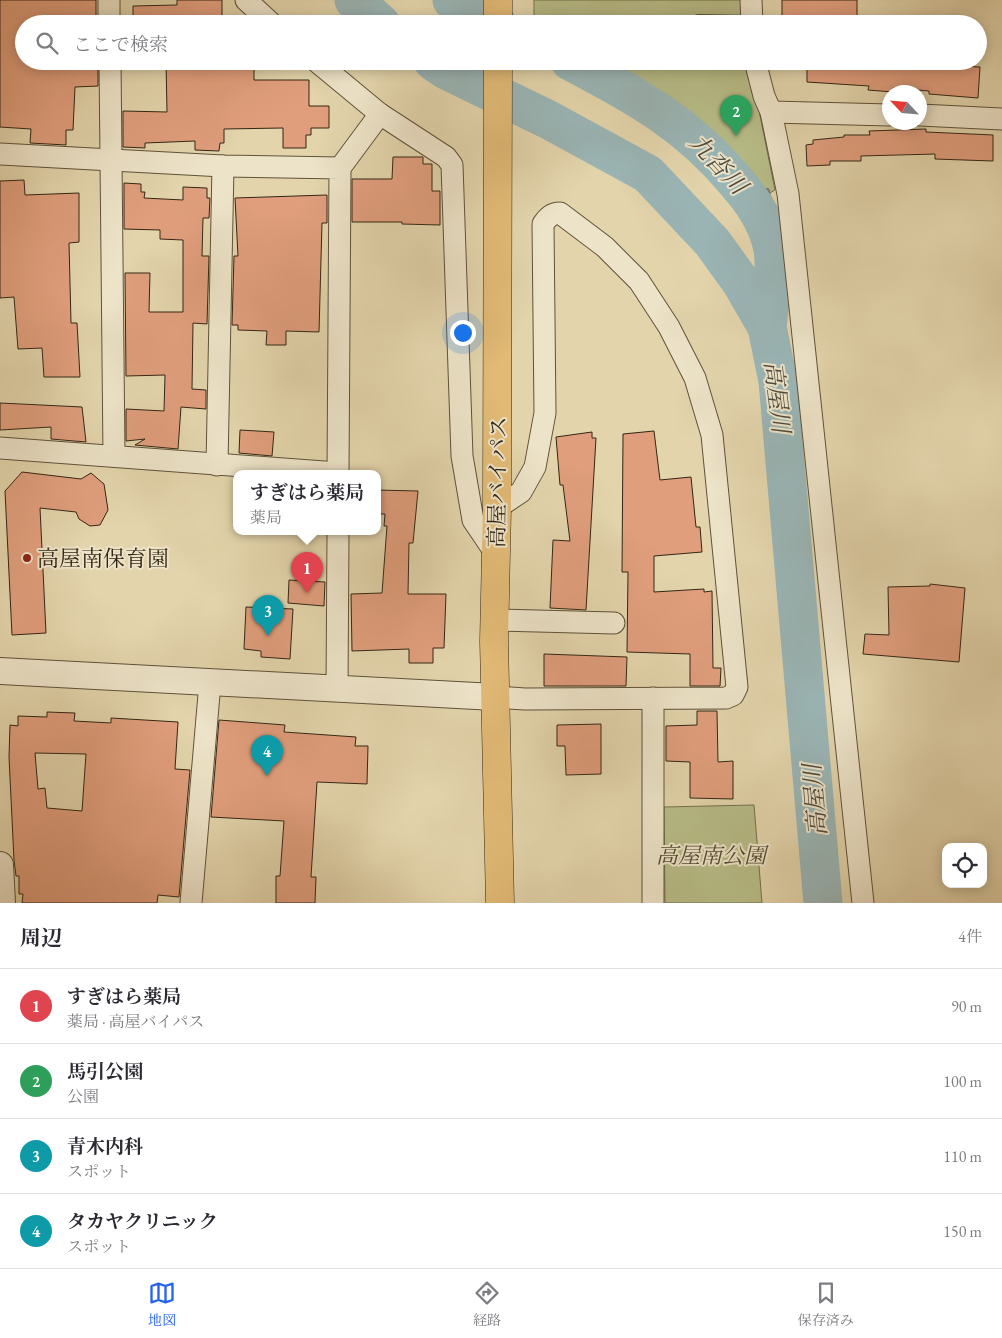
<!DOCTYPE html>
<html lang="ja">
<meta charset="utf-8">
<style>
:root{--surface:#fff;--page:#f7f7f7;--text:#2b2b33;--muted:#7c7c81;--line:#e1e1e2;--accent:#2563eb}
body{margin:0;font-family:"EB Garamond","Noto Serif JP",serif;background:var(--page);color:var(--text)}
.controls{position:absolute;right:15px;bottom:15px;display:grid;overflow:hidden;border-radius:10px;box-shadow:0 2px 12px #0003}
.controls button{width:45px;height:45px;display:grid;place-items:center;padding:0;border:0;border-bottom:1px solid var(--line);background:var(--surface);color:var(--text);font:25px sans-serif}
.compass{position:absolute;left:882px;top:85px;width:45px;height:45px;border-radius:50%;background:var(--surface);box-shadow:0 2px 12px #0003;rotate:296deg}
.you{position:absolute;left:462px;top:332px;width:18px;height:18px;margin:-12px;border:4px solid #fff;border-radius:50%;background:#1a73e8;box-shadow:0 0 0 8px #1a73e833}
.badge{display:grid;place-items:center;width:32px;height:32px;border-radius:50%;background:var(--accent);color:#fff;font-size:16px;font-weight:700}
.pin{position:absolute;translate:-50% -41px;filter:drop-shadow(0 1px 2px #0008)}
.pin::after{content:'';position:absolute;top:26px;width:18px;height:15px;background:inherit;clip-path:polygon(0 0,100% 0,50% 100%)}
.popup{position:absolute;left:233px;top:470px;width:148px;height:65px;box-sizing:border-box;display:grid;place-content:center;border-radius:10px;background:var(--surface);filter:drop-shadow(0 1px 4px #0005);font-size:16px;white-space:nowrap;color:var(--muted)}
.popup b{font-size:19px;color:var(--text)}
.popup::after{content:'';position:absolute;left:50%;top:100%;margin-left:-10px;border:10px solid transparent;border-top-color:var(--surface)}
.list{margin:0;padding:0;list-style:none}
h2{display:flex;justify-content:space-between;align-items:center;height:65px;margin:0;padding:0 20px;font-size:21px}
h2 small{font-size:16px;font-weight:400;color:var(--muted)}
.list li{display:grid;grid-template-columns:32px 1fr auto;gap:15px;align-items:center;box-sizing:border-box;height:75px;padding:0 20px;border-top:1px solid var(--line)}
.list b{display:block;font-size:19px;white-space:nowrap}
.list p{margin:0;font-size:16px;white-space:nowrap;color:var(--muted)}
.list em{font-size:16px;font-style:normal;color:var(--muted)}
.icon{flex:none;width:28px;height:28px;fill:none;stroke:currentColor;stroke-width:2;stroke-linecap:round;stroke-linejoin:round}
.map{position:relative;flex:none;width:1002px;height:903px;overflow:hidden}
.search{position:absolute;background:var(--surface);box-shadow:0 2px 12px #0003;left:15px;right:15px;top:15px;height:55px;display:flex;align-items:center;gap:12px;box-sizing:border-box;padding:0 18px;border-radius:28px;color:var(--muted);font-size:19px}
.sheet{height:365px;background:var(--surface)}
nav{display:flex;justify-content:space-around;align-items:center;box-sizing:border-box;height:70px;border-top:1px solid var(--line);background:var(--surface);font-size:14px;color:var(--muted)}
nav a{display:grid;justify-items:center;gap:2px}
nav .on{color:var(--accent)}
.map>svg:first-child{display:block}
</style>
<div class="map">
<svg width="1002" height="903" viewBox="0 0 1002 903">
<rect width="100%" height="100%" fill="#e3d4ab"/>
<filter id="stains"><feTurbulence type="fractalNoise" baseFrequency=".004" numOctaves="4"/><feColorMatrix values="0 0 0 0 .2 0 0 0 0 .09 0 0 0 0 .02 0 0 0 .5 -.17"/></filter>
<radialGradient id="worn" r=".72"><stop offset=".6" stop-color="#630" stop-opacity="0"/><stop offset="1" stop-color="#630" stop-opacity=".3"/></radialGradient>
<g fill="#b7bc87" stroke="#75714e">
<polygon points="534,0 745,0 746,24 534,24"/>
<polygon points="589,61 749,61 775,190 759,199 735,159 679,109"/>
<polygon points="754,805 762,903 665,903 664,807"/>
</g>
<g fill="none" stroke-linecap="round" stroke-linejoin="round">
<polyline stroke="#717c75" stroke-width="6" points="767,191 773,220 772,242"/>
<g stroke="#9ab5b5" stroke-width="39">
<polyline points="354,0 381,24"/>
<polyline points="452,0 497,24"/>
<polyline points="433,61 446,70 549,120 648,174 712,242 741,282 767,327 778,381 823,903"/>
<path d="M570,61C637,96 688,124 737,183C752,200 765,218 771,241C779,267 769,301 767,327"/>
</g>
</g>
<g fill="#e09e7c" stroke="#332615" fill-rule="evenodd">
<polygon points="0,0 96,0 96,24 24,24 24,61 63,61 62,69 98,68 98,86 75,87 73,130 66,130 66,145 30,143 31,129 0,127"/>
<polygon points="177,0 222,0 222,24 133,24 133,6 177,5"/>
<rect x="782" y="0" width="75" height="24"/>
<polygon points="166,61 254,61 254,80 309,80 309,106 329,106 329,128 311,128 311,135 306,135 306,148 283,148 283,128 224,129 224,143 220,143 219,151 195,150 195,141 145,143 145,148 123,147 123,111 167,112"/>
<polygon points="807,61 896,61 896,63 980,67 978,98 929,94 929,91 893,88 893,92 868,90 869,86 807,82"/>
<polygon points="926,129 926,132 993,135 993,161 935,159 935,154 861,156 861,161 830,161 830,165 807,166 806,145 813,144 813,140 844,137 844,135 870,135 869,131"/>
<polygon points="393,157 423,157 423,164 432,164 432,191 440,191 440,225 402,224 402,222 352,222 352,179 392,179"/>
<polygon points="24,180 25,195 79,193 79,242 69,243 71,323 77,323 80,377 44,377 42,348 18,349 14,297 0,298 0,181"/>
<polygon points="124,183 141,184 141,192 145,192 144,198 183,200 183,187 207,188 207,198 210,198 209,218 203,218 202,256 209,256 207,324 193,323 192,389 206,390 206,409 181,407 178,449 135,445 145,439 126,441 126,409 164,411 165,375 126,376 125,273 150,273 149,312 183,312 183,240 160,239 160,230 124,229"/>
<polygon points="327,195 327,223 322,223 319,332 286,331 286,345 266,345 267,331 238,330 238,325 232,325 234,256 238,256 235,198"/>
<polygon points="0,403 82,407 86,442 51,439 51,427 0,430"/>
<polygon points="240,430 274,432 272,456 239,453"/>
<polygon points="654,431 660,480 691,477 696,527 700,527 702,552 654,556 654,592 704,589 704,592 712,591 713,668 721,668 720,686 690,686 690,654 627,652 628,572 622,572 623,434"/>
<polygon points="592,432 592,438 596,438 586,610 550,608 553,540 570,541 563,485 560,485 556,437"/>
<polygon points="22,472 81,479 91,473 104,484 108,510 100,525 90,526 79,519 76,512 40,508 46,633 12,635 5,491"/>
<polygon points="377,490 418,491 413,543 409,543 408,594 446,594 444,648 433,648 433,663 409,663 409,649 352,651 351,594 382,593 387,526 384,526 385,514 377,514"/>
<polygon points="289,580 325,582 324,606 288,603"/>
<polygon points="930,584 965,588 959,662 863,654 865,634 889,635 888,587 930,586"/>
<polygon points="246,607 293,609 290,659 261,657 261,651 244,649"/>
<polygon points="544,654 627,657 626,686 544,686"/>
<polygon points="697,711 717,711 718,762 733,761 733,799 690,798 690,762 666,761 666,726 697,725"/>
<path d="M47,712L75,713L74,721L111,723V718L178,722L175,769L190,770L179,897L158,895L157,903H22L23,894H19V876H16L14,860L9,757L10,725L18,726V716L47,717ZM35,753L86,754L82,811L47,808L45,788L38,789Z"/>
<polygon points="219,720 285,725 284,732 356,737 355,746 368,746 367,784 317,782 311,877 316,877 315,903 276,903 276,876 280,876 284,821 211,817"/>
<polygon points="601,724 601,774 566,775 565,746 557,746 557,725"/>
</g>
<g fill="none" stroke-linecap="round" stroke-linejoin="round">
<g stroke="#5f523a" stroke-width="12">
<polyline id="service" points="698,20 752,21"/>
</g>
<g stroke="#5f523a" stroke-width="23">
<g id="minor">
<polyline points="109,0 109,24"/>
<polyline points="246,0 272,24"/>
<polyline points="751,0 752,24"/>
<polyline points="110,61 114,456"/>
<polyline points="316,61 380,114 446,157 452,165 462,456 473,520 496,554"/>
<polyline points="755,61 764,96 771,112 788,194 863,903"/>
<polyline points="771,112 890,115"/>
<polyline points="920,115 1002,119"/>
<polyline points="0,154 223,166 340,168 338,474"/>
<polyline points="340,168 380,114"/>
<polyline points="0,448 338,473"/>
<polyline points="217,465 223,166"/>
<polyline points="494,620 614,623"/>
<polyline points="337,689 338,532"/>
<path d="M495,697L525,699L726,698L733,695L737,687L712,435L695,378L669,327L639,281L605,247L560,213C552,213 548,217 543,224L545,413L535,467L521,492L497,508"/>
<polyline points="191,903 210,683"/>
<polyline points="653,903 653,698"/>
</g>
</g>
<g stroke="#5f523a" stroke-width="28">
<g id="tertiary">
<polyline points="0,671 495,697"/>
<polyline points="0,865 2,903"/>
</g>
</g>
<g stroke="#332615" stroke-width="29">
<g id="trunk">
<polyline points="498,24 498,0"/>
<polyline points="498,61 497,508 494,641 500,903"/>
</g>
</g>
<use href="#service" stroke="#ede3c8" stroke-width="10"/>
<use href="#minor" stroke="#ede3c8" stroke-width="21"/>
<use href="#tertiary" stroke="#ede3c8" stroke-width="26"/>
<use href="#trunk" stroke="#e2ba76" stroke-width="28"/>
</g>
<circle fill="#8f2418" stroke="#ede3c8" stroke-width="2" cx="27" cy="558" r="5"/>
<g text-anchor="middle" stroke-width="4" stroke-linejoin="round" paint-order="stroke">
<g font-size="22" fill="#332615" stroke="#ede3c8">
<text transform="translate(497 482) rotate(-89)" y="8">高屋バイパス</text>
</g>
<g font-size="22" fill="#332615" stroke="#ede3c8" text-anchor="start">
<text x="37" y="566">高屋南保育園</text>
</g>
<g font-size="22" font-style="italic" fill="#544c32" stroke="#ede3c8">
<text x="711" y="863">高屋南公園</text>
</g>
<g font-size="24" font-style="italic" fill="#4d4a3d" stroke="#ede3c8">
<text transform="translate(718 164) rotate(47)" y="8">九沓川</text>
<text transform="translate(777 397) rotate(83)" y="8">高屋川</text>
<text transform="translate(815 800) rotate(-95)" y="8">高屋川</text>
</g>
</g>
<rect width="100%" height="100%" filter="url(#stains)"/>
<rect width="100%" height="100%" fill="url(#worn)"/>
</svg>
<div class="controls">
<button><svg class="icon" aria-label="locate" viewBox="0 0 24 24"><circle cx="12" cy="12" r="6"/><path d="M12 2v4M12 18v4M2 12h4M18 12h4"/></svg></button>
</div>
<svg class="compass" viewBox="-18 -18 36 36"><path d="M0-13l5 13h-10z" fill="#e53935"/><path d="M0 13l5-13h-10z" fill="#7c7c81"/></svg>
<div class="you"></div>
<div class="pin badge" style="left:307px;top:593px;background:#e0444e">1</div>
<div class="popup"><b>すぎはら薬局</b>薬局</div>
<div class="pin badge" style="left:736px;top:136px;background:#2e9e5b">2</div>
<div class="pin badge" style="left:268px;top:636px;background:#0f9aa8">3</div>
<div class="pin badge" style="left:267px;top:776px;background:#0f9aa8">4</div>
<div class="search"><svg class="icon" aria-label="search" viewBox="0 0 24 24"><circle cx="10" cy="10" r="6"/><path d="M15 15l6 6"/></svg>ここで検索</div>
</div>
<section class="sheet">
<h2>周辺<small>4件</small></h2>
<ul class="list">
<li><span class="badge" style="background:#e0444e">1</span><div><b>すぎはら薬局</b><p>薬局 · 高屋バイパス</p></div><em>90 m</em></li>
<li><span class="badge" style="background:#2e9e5b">2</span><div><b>馬引公園</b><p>公園</p></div><em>100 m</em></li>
<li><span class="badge" style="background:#0f9aa8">3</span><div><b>青木内科</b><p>スポット</p></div><em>110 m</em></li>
<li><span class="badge" style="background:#0f9aa8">4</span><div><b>タカヤクリニック</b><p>スポット</p></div><em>150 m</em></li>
</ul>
</section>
<nav>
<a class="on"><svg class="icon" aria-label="map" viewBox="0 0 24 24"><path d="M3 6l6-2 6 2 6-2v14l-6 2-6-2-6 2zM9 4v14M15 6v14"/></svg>地図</a>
<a><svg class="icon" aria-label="directions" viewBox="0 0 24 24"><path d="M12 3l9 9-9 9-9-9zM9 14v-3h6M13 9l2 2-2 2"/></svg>経路</a>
<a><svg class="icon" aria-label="saved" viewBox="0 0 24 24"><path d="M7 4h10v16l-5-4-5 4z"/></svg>保存済み</a>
</nav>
